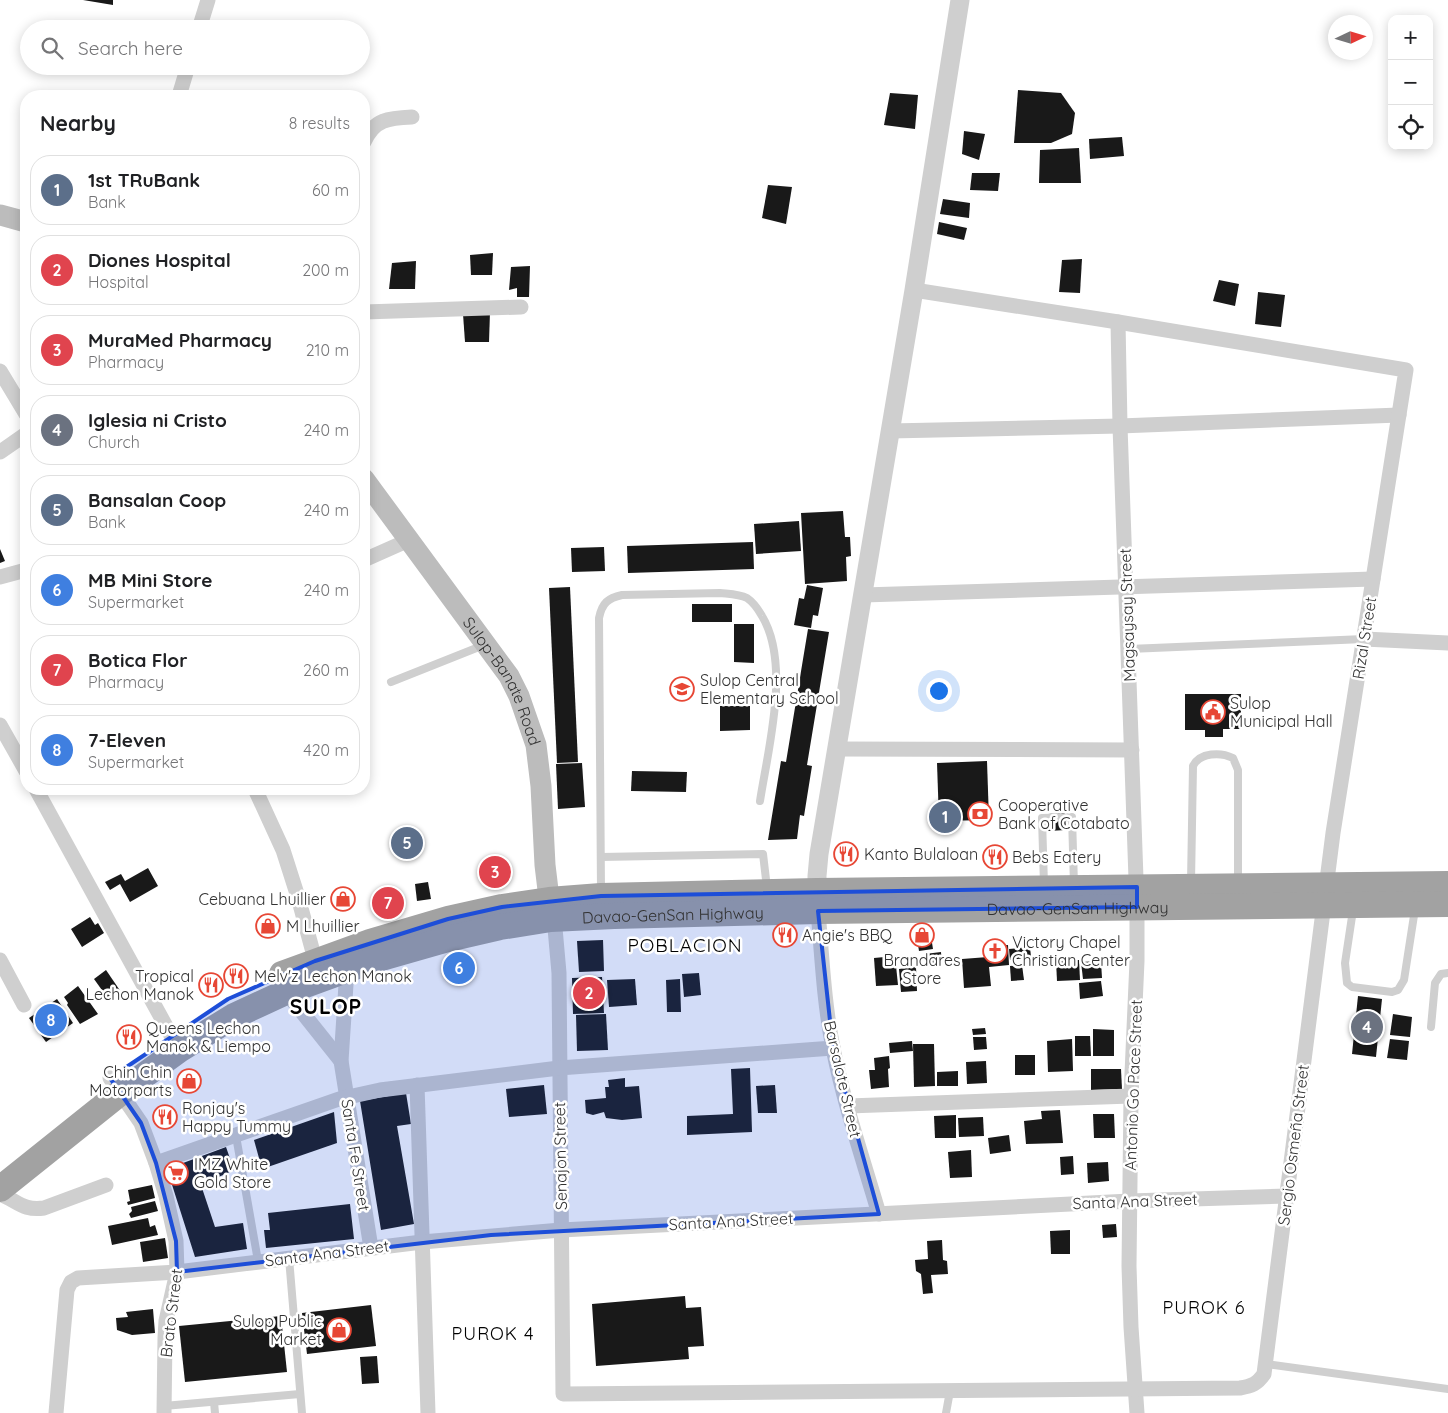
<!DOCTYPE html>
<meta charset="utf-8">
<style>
:root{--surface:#fff;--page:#f6f6f6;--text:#202124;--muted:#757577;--line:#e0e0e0;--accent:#e74735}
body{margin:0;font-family:Quicksand,sans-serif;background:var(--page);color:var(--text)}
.controls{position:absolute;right:15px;top:15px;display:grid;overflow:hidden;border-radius:10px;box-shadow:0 2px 12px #0003}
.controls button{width:45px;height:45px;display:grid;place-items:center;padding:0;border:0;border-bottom:1px solid var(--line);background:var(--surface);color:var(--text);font:25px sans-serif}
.compass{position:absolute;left:1328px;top:15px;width:45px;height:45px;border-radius:50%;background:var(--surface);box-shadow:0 2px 12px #0003;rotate:86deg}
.you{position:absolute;left:938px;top:690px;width:18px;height:18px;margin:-12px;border:4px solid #fff;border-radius:50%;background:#1a73e8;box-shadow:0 0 0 8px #1a73e833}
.badge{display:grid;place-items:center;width:32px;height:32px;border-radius:50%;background:var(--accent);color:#fff;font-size:16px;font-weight:700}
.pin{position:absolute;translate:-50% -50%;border:2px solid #fff;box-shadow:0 1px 5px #0006}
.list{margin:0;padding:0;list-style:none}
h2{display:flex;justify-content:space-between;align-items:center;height:65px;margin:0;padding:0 20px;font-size:21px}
h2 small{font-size:16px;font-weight:400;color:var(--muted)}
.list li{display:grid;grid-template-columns:32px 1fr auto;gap:15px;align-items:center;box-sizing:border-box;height:70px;margin:0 10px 10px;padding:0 10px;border:1px solid var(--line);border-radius:20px}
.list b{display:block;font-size:19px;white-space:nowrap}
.list p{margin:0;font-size:16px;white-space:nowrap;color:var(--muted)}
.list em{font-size:16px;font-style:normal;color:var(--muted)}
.icon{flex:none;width:28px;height:28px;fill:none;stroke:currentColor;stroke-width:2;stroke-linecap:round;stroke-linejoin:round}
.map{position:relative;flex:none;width:1448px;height:1413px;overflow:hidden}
.search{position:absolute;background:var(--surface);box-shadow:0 2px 12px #0003;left:20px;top:20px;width:350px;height:55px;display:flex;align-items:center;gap:12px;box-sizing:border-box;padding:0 18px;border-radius:28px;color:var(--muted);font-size:19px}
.panel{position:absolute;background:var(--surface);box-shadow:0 2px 12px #0003;left:20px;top:90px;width:350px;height:705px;border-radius:20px}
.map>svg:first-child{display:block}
</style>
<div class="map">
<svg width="1448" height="1413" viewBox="0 0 1448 1413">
<rect width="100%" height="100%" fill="#fff"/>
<g fill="#191919">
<polygon points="83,0 113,0 113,5"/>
<polygon points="1018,90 1061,93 1075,113 1072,134 1051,143 1014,143"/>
<polygon points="890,93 918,95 915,129 884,125"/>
<polygon points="964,131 985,134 979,160 962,154"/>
<polygon points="1122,137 1124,156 1090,159 1089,139"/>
<polygon points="1079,148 1081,183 1039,183 1040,150"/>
<polygon points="972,173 1000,173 998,191 970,190"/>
<polygon points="768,185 792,187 786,224 762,218"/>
<polygon points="943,199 970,203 969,218 940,214"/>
<polygon points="939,222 967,228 964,240 937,234"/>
<polygon points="493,253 492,275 471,275 470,255"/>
<polygon points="1082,259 1080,293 1059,292 1062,260"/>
<polygon points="416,261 415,289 389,289 392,263"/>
<polygon points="530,266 529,297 517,297 517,288 509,290 511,267"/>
<polygon points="1219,280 1239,284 1235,306 1213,301"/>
<polygon points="1258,292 1285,295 1281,327 1255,324"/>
<polygon points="490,312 489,342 465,342 463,314"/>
<polygon points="843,511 845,537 850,537 851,556 846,557 847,581 805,584 801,513"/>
<polygon points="799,521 801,551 756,554 754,524"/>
<polygon points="753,542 754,569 628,573 627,546"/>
<polygon points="604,547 605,571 572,572 571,548"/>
<polygon points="0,549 5,561 0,563"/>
<polygon points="807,585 823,588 818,616 813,615 811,628 794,625 799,598 804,599"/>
<polygon points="570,587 578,762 557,763 549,588"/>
<rect x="692" y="604" width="40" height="18"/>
<polygon points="734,624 754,624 754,663 734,662"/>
<polygon points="808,629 829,632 807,765 812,766 804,816 800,815 797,839 768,840 781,761 786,762"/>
<polygon points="1185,694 1241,694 1241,729 1223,729 1223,737 1205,737 1205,730 1185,730"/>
<polygon points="720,706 750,706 750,730 720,731"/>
<polygon points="987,761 989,820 939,821 937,763"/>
<polygon points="582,763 585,807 558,809 556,764"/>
<polygon points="632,771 687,772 686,792 631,791"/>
<polygon points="1065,813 1066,830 1048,831 1047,814"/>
<polygon points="148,868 158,886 130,902 120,884 110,890 105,882 121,874 125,881"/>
<polygon points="428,882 431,899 417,901 415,884"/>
<polygon points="90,917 95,925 98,923 104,933 82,947 71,929"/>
<polygon points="930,930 933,949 919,951 916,932"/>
<polygon points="603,940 604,971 579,972 577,941"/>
<polygon points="1008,945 1009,965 989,967 991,986 964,988 962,959 988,957 988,946"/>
<polygon points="1030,947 1031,957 1010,960 1009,949"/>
<polygon points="941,952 942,965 926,967 925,954"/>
<polygon points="895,956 898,985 876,986 874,958"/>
<polygon points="1079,960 1080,980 1057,981 1056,961"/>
<polygon points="1101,961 1102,978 1083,979 1081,962"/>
<polygon points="1022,965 1024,980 1011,981 1010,966"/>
<polygon points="916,967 917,991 901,992 899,969"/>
<polygon points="106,970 121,992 109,1000 94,979"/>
<polygon points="699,973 701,995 684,997 682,974"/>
<polygon points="602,977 604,1013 573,1014 572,978"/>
<polygon points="635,979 637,1005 609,1007 607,980"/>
<polygon points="680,979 681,1012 667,1012 666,980"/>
<polygon points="1101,981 1103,996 1080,999 1079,983"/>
<polygon points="78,986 98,1014 80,1024 67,1005 68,1003 64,997"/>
<polygon points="1358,996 1382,999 1376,1057 1352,1054"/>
<polygon points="57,999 73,1023 46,1042 29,1018"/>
<polygon points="606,1014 608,1050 577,1051 576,1015"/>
<polygon points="1393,1014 1412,1017 1410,1037 1390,1035"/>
<polygon points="985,1028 986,1034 973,1035 972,1029"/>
<polygon points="1093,1029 1114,1030 1114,1056 1093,1056"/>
<polygon points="1075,1036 1090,1036 1091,1056 1075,1056"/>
<polygon points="973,1037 986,1037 987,1049 974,1050"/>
<polygon points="1072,1039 1073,1071 1048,1072 1047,1041"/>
<polygon points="1390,1039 1409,1041 1407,1060 1387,1058"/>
<polygon points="912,1041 913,1051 890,1053 889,1043"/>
<polygon points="913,1044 934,1044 935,1086 914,1087"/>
<rect x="1015" y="1055" width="20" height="20"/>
<polygon points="889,1056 890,1068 888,1069 889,1087 871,1089 869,1070 875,1070 874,1058"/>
<polygon points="986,1061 987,1083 967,1084 966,1062"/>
<polygon points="750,1068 752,1132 687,1135 687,1116 733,1114 731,1069"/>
<polygon points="1091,1069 1121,1069 1122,1089 1091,1090"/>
<polygon points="958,1071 958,1086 937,1086 937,1072"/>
<polygon points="625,1078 625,1087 639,1086 642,1118 622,1120 606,1118 604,1112 593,1115 586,1113 585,1100 606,1098 605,1087 609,1087 608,1080"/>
<polygon points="544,1085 547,1114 509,1117 506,1089"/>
<polygon points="775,1085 777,1113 758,1113 756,1086"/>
<polygon points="406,1093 411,1124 397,1126 414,1224 381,1230 360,1101"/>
<polygon points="1060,1110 1063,1143 1026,1144 1024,1121 1042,1119 1041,1111"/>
<polygon points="334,1112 337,1143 262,1169 254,1140"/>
<polygon points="1093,1114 1114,1114 1115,1138 1094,1138"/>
<polygon points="956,1115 956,1138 935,1138 934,1116"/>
<polygon points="983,1117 984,1136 959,1137 958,1118"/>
<polygon points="1009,1135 1011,1151 990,1154 988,1138"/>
<polygon points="226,1147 234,1170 201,1185 215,1227 243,1223 247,1249 195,1257 167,1169"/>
<polygon points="971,1150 972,1177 950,1178 948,1152"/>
<polygon points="1073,1156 1074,1174 1061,1175 1060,1157"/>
<polygon points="1108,1162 1109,1181 1088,1183 1087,1163"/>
<polygon points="152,1185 155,1198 128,1205 127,1202 130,1201 128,1190"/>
<polygon points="155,1201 158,1211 131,1218 129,1214 132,1211 131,1207"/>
<polygon points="350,1204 354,1239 266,1248 264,1230 270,1230 268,1213"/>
<polygon points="148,1218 150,1227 155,1225 158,1235 112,1245 108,1226"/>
<polygon points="1116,1224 1117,1237 1103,1238 1102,1225"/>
<polygon points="1070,1230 1070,1254 1051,1254 1050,1231"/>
<polygon points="165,1238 168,1258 143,1262 140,1242"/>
<polygon points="942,1240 943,1260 947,1261 948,1274 931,1275 933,1293 923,1294 921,1274 916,1271 915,1260 928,1259 927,1241"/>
<polygon points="685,1296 686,1308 701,1307 704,1346 688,1347 689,1359 596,1366 592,1304"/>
<polygon points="371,1305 376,1346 307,1354 302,1313"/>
<polygon points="153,1309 155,1333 132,1335 117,1330 116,1318 128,1317 126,1312"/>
<polygon points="281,1316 287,1372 185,1382 179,1326"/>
<polygon points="377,1356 379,1383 362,1384 360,1357"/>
</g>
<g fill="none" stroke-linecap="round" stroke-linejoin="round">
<g stroke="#cfcfcf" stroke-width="8">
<polyline points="1129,649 1364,639"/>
<polyline points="391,682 484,645"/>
<polyline points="601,857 763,854 767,888"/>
<path d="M1191,882L1193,766C1200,752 1221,752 1233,758L1238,770V883"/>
<polyline points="1044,885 1042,818 1072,817 1074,885"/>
<path d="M601,891L599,618C602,603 608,598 622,595L720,593C729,594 739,594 747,598C753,602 758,609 762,616C791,664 768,749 760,801"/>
<polyline points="1353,910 1345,963 1347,983 1352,987 1392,992 1398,990 1404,980 1415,909"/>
<polyline points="1431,1027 1435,983 1441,974 1448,973"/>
<polyline points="236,1136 258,1261"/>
<polyline points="289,1258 302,1413"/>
<polyline points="1266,1364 1448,1389"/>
<polyline points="214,1402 215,1413"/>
<polyline points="164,1406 300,1394"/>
<polyline points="946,1413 950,1391"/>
</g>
<g stroke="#cfcfcf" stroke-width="15">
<polyline points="199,29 208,0"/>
<polyline points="179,96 188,66"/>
<path d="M364,142C374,119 389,118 412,117"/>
<polyline points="364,312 521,307"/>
<polyline points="1118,322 1120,426 1137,907 1137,961 1131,1096 1129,1266 1131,1327 1137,1413"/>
<polyline points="0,371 26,414"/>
<polyline points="890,431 1120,426 1399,415"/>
<polyline points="0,452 26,434"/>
<polyline points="364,560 409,540"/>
<polyline points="0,577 26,570"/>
<polyline points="863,595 1373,579"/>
<polyline points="1364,639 1448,643"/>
<polyline points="0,725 26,771"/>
<polyline points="837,749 1132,750"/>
<polyline points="36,789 179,1050"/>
<polyline points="255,789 283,850 298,897 317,967"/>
<path d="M818,911C822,957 824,1003 833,1048C844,1104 863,1159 879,1214"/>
<path d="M551,919L555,928L559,973L563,1394L1240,1388C1252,1386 1257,1384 1264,1374L1333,833L1406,370L1118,322L914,290"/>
<polyline points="0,960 24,1005"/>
<polyline points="347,969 341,1061 371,1248"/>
<polyline points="286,992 341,1061"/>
<polyline points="110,1078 141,1123 156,1163 166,1196 176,1241 177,1272 166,1321 165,1338 164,1413"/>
<polyline points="417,1085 428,1413"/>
<polyline points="848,1106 1131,1096"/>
<polyline points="156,1163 339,1099 380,1090 559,1068 833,1048"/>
<path d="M0,1194C18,1201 23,1211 44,1208L106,1185"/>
<polyline points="56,1413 67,1290 71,1282 78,1278 177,1272 422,1242 561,1230 1130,1201 1287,1196"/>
</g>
<polyline stroke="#cfcfcf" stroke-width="19" points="817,902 817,876 819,854 914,290 960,0"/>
<g stroke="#bcbcbc" stroke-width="21">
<polyline points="0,215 26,222"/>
<path id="s1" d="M364,479L509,676L519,696L536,745L541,786L545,865L551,915"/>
</g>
<g stroke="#a2a2a2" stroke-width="26">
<polyline points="282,974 370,942 448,919 502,907 549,900 601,896 817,891 1448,884"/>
<path id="s2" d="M0,1189L120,1093L179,1050L234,1016L286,992L371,961L448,939L500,927L551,919L614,916L818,911L1448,904"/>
</g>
</g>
<path fill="#1d4ed8" fill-opacity="0.2" stroke="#1d4ed8" stroke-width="4" stroke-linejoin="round" d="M1137,887V907L818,911L833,1048L879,1214L491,1235L177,1272L176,1241L156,1163L141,1123L110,1078L228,999L315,961L448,919L502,907L601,896Z"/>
<defs>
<g id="school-ring" transform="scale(1.25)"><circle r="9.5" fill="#fff" stroke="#e74735" stroke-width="1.5"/><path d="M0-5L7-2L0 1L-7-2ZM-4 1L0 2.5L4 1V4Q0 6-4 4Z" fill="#e74735"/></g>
<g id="civic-ring" transform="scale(1.25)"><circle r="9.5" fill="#fff" stroke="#e74735" stroke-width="1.5"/><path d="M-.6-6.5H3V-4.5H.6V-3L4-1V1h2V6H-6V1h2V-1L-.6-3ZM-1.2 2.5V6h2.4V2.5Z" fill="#e74735"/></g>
<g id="bank-ring" transform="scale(1.25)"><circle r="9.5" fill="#fff" stroke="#e74735" stroke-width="1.5"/><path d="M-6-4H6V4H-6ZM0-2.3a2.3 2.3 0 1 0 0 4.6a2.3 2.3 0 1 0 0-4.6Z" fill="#e74735"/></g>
<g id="restaurant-ring" transform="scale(1.25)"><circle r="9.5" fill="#fff" stroke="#e74735" stroke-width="1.5"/><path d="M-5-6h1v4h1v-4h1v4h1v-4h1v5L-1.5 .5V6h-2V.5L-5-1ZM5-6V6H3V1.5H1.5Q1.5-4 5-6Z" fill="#e74735"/></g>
<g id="shop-ring" transform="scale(1.25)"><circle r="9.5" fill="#fff" stroke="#e74735" stroke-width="1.5"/><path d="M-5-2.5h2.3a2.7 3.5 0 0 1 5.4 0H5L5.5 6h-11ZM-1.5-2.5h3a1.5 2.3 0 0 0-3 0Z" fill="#e74735"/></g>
<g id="church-ring" transform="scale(1.25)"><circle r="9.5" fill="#fff" stroke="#e74735" stroke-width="1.5"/><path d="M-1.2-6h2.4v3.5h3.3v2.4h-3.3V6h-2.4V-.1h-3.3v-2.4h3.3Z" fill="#e74735"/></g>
<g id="supermarket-ring" transform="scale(1.25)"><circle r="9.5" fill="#fff" stroke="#e74735" stroke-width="1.5"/><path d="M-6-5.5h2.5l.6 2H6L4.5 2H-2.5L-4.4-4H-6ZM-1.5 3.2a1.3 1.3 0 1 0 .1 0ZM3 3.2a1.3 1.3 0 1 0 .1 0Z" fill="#e74735"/></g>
</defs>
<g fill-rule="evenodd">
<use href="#school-ring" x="682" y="689"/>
<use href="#civic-ring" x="1213" y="712"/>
<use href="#bank-ring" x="980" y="814"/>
<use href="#restaurant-ring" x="846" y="854"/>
<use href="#restaurant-ring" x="995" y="857"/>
<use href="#shop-ring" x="343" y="899"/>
<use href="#shop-ring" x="268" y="926"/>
<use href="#restaurant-ring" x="785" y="935"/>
<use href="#shop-ring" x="922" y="935"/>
<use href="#church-ring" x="995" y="951"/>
<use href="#restaurant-ring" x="236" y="976"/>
<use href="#restaurant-ring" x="211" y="985"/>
<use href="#restaurant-ring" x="129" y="1037"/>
<use href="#shop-ring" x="189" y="1081"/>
<use href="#restaurant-ring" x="165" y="1117"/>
<use href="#supermarket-ring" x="176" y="1173"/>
<use href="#shop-ring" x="339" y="1330"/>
</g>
<g text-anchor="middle" stroke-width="5" stroke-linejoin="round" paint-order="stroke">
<g font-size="16" fill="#323232" stroke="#fff">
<text transform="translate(1127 615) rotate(-92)" y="6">Magsaysay Street</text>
<text transform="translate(1364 638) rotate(-81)" y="6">Rizal Street</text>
<text dy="6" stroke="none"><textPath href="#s1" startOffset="246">Sulop-Banate Road</textPath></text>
<text dy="6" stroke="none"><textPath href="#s2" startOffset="1151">Davao-GenSan Highway</textPath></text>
<text dy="6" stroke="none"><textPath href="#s2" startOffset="746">Davao-GenSan Highway</textPath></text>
<text transform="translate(843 1079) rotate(77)" y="6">Barsalote Street</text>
<text transform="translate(1133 1085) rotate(-88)" y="6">Antonio Go Pace Street</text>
<text transform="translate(1293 1145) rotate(-83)" y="6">Sergio Osmeña Street</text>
<text transform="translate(356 1155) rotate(81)" y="6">Santa Fe Street</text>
<text transform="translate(560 1156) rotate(-91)" y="6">Senajon Street</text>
<text transform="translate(1135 1201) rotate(-2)" y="6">Santa Ana Street</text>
<text transform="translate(731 1221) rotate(-3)" y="6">Santa Ana Street</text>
<text transform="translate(327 1253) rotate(-7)" y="6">Santa Ana Street</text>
<text transform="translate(171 1313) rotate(-83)" y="6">Brato Street</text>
</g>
<g font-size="16" fill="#323232" stroke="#fff" text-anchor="start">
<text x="700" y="686">Sulop Central<tspan x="700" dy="18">Elementary School</tspan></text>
<text x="1230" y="709">Sulop<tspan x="1230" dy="18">Municipal Hall</tspan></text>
<text x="998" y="811">Cooperative<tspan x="998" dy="18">Bank of Cotabato</tspan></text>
<text x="864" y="860">Kanto Bulaloan</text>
<text x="1012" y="863">Bebs Eatery</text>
<text x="326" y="905" text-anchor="end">Cebuana Lhuillier</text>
<text x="286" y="932">M Lhuillier</text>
<text x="802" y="941">Angie's BBQ</text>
<text x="1012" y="948">Victory Chapel<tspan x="1012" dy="18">Christian Center</tspan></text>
<text x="922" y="966" text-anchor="middle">Brandares<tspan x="922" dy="18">Store</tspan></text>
<text x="194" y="982" text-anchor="end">Tropical<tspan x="194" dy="18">Lechon Manok</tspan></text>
<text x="254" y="982">Melv'z Lechon Manok</text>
<text x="146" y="1034">Queens Lechon<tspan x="146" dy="18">Manok &amp; Liempo</tspan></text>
<text x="172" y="1078" text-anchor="end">Chin Chin<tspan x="172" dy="18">Motorparts</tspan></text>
<text x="182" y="1114">Ronjay's<tspan x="182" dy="18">Happy Tummy</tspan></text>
<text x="194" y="1170">IMZ White<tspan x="194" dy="18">Gold Store</tspan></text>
<text x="322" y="1327" text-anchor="end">Sulop Public<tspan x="322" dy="18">Market</tspan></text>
</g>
<g font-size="18" letter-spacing="1" fill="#000" stroke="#fff">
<text x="1204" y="1314">PUROK 6</text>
<text x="493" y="1340">PUROK 4</text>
</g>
<g font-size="19" letter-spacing="1" fill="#000" stroke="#fff">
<text x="685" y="952">POBLACION</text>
</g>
<g font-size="21" font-weight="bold" letter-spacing="1" fill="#000" stroke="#fff">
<text x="326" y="1014">SULOP</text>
</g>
</g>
</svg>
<div class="controls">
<button>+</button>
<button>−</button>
<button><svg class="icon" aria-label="locate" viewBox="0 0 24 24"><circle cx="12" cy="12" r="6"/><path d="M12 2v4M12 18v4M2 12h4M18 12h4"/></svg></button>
</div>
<svg class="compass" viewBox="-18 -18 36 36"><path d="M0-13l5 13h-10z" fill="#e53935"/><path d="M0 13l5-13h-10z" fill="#757577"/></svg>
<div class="you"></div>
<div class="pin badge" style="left:945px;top:817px;background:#5c6f8a">1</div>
<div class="pin badge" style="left:589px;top:993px;background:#e0444e">2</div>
<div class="pin badge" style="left:495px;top:872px;background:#e0444e">3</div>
<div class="pin badge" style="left:1367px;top:1027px;background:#6b7280">4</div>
<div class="pin badge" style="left:407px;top:843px;background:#5c6f8a">5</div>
<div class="pin badge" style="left:459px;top:968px;background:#3f7fe0">6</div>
<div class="pin badge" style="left:388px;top:903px;background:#e0444e">7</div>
<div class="pin badge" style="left:51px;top:1020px;background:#3f7fe0">8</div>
<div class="search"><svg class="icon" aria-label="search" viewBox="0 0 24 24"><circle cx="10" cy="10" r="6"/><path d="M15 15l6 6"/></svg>Search here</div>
<section class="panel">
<h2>Nearby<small>8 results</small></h2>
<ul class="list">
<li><span class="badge" style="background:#5c6f8a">1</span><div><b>1st TRuBank</b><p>Bank</p></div><em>60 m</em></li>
<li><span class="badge" style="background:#e0444e">2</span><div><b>Diones Hospital</b><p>Hospital</p></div><em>200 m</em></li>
<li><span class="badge" style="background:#e0444e">3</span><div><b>MuraMed Pharmacy</b><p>Pharmacy</p></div><em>210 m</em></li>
<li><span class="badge" style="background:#6b7280">4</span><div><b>Iglesia ni Cristo</b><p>Church</p></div><em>240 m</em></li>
<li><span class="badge" style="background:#5c6f8a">5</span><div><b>Bansalan Coop</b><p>Bank</p></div><em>240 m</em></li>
<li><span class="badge" style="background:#3f7fe0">6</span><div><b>MB Mini Store</b><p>Supermarket</p></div><em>240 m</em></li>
<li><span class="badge" style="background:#e0444e">7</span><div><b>Botica Flor</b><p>Pharmacy</p></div><em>260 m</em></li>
<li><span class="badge" style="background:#3f7fe0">8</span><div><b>7-Eleven</b><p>Supermarket</p></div><em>420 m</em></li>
</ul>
</section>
</div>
